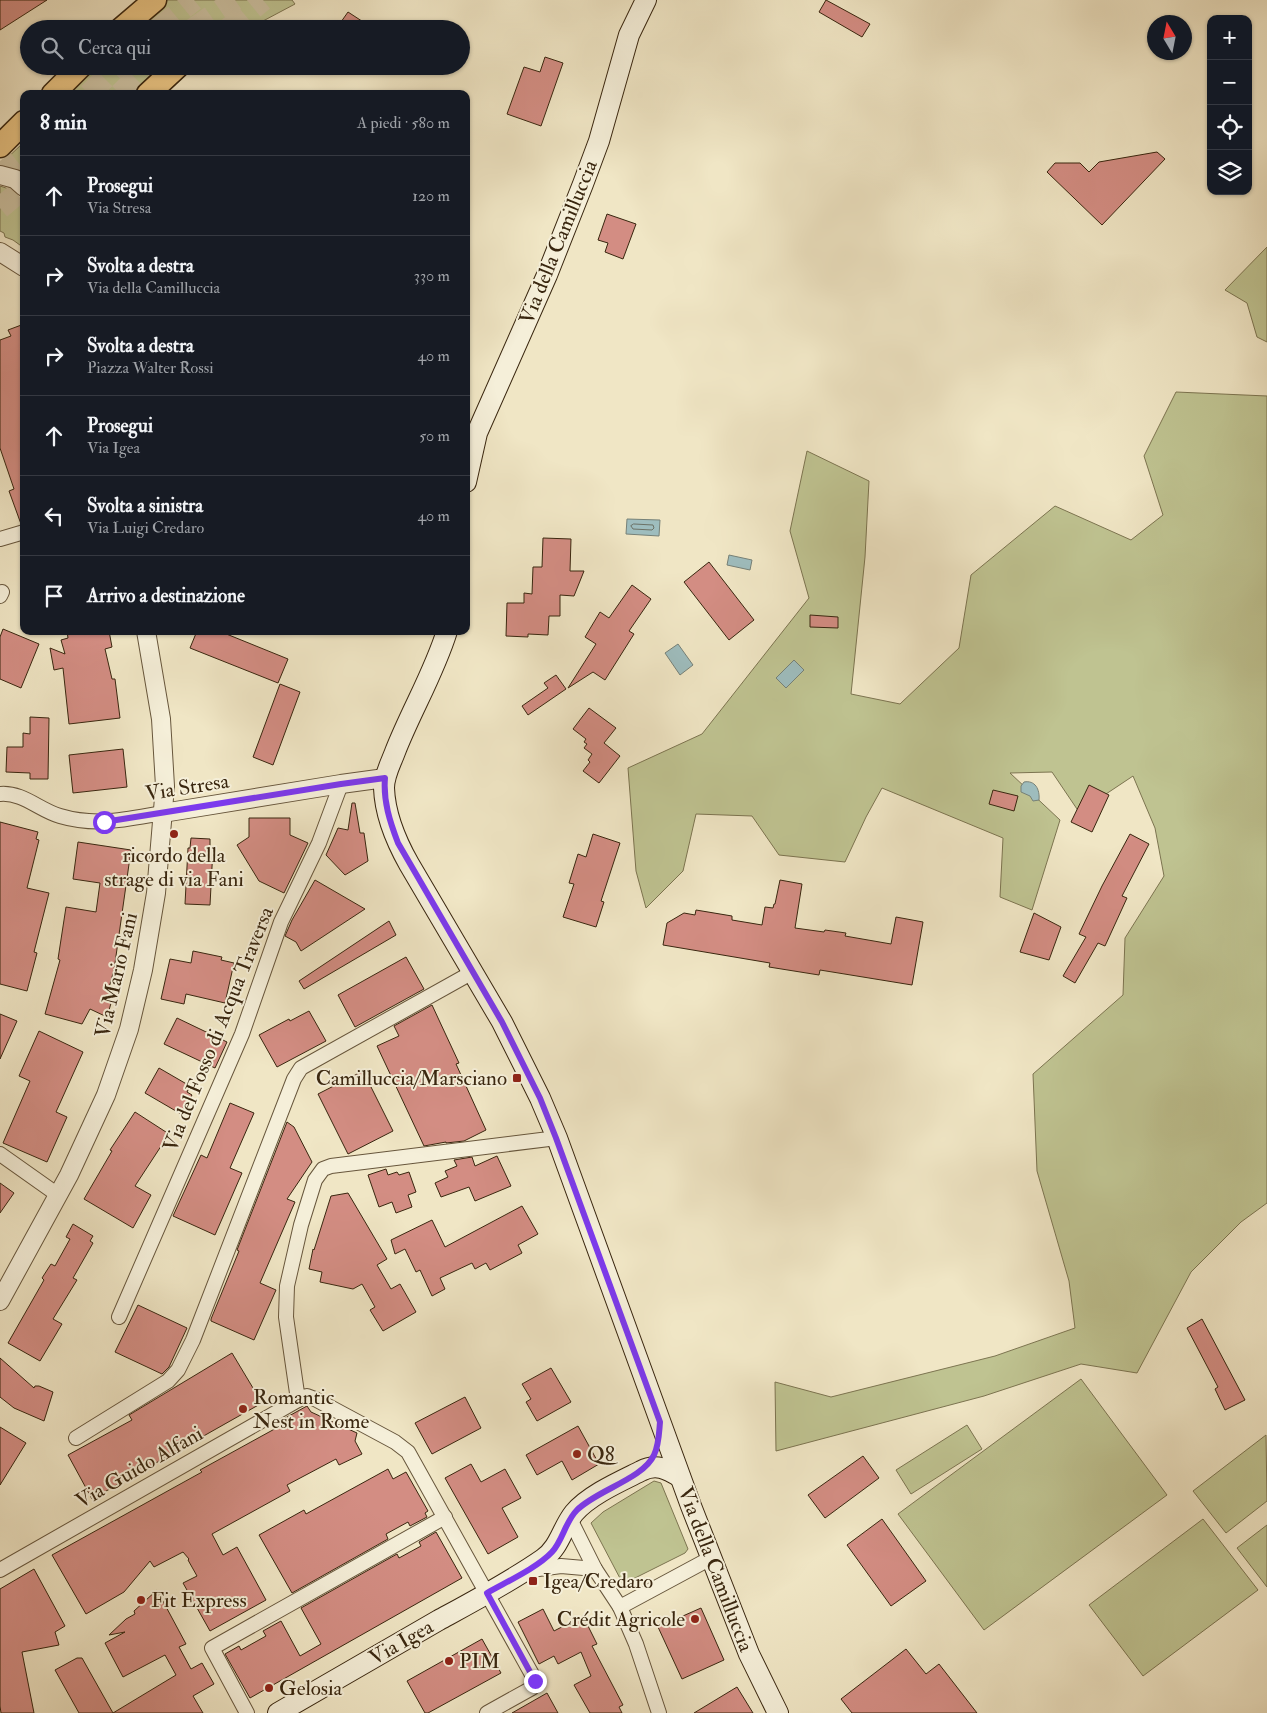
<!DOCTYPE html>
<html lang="it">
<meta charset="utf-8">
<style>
:root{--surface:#171b24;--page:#20242c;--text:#f1f3f6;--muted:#9ea1a6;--line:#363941}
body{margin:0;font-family:"IM FELL Double Pica",serif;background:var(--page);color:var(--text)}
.controls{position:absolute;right:15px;top:15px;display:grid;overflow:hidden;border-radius:10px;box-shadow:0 1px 4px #0004}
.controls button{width:45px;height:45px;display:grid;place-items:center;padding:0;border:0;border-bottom:1px solid var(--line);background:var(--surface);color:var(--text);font:25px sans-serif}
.compass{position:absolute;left:1147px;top:15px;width:45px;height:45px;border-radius:50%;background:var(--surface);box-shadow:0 1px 4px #0004;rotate:350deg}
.stop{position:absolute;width:15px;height:15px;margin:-11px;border:4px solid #7c3aed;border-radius:50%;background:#fff}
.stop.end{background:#7c3aed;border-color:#fff;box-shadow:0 1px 5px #0008}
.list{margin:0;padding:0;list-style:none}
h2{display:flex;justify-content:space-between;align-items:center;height:65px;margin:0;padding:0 20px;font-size:21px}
h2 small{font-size:16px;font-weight:400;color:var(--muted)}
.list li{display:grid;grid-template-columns:32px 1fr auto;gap:15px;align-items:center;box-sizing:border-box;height:80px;padding:0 20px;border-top:1px solid var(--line)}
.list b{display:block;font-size:19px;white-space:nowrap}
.list p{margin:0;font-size:16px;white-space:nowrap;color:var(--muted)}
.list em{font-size:16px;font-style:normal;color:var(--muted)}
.icon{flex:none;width:28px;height:28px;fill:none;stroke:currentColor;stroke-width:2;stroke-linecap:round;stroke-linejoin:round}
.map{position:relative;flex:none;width:1267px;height:1713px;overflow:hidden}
.search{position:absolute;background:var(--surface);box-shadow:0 1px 4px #0004;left:20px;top:20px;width:450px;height:55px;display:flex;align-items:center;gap:12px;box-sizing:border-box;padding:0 18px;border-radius:28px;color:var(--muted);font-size:19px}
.panel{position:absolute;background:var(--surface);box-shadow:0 1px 4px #0004;left:20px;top:90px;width:450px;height:545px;border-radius:10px}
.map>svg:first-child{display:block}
</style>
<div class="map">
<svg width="1267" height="1713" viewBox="0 0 1267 1713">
<rect width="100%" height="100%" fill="#f0e6c5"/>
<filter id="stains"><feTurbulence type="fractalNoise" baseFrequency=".004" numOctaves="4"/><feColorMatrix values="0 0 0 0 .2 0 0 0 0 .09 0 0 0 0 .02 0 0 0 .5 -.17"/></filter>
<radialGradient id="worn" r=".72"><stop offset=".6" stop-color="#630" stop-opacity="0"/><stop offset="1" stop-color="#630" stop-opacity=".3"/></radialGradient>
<g fill="#bfc391" stroke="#7c7450">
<polygon points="166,0 292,0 295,4 248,29 133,29"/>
<polygon points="96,66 169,66 139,94 70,94"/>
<polygon points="24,142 24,172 2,163"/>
<path d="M0,186C31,194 24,223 24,248L13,240L5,237L4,233L0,231Z"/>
<polygon points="1267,247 1267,342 1257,337 1247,303 1225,290"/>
<polygon points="1176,392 1267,396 1267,1203 1241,1222 1191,1272 1137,1373 1081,1364 984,1396 776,1451 775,1382 831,1397 995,1356 1075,1328 1069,1281 1037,1171 1033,1074 1123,995 1125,938 1164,876 1155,828 1133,776 1079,812 1052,772 1010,773 1060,820 1032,910 1000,897 1003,838 882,788 866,817 845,862 779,855 752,816 696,814 683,871 646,908 636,871 628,768 702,734 809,598 790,531 807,451 869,481 865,557 851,694 900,704 959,648 971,575 1055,506 1131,540 1163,515 1144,456"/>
<polygon points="1081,1379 1167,1495 984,1630 898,1514"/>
<polygon points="967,1425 982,1449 911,1494 896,1470"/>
<polygon points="1266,1435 1267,1501 1226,1533 1193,1491"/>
<polygon points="654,1481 661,1483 688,1549 685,1553 623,1584 591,1523 603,1512"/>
<polygon points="1203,1519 1258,1590 1143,1676 1089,1605"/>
<polygon points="1267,1525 1267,1587 1237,1548"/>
</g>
<g fill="#9ebdbe" stroke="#768178">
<polygon points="627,519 660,520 659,536 626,534"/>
<polygon points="729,555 752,560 750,570 727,565"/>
<polygon points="678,644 693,665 680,675 665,653"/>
<polygon points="794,660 804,670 786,688 776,678"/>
<path d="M1024,782C1035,780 1040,789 1039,800L1033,801L1030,796L1021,792V786Z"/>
</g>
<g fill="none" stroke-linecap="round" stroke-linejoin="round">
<polygon stroke="#6c7266" stroke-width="1" points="634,524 653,525 654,528 652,530 633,529 631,526"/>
</g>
<g fill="#d38d83" stroke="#39260f">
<polygon points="0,0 47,0 0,30"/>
<polygon points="826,0 870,24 862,37 819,12"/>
<polygon points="348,12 374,29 336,29"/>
<polygon points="545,57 563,63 541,126 507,114 524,67 540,72"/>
<polygon points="1157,152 1165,159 1102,225 1047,172 1055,163 1080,163 1089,172 1099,162"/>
<polygon points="607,214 636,224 623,259 605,252 608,243 598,240"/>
<polygon points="24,324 24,523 21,524 9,491 14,489 0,448 0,340 11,336 8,330"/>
<polygon points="543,538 571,539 570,571 584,571 574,596 560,595 560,616 549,616 548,635 528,634 528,637 506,636 507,603 524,603 524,593 532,594 533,567 542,567"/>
<polygon points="709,562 754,620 729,640 684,582"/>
<polygon points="632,585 651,599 629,631 634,634 605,680 593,672 568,688 596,644 585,637 600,612 609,618"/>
<polygon points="810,615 838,617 838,628 810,627"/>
<polygon points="3,629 39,644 21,688 0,679 0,637"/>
<polygon points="67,631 109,631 112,647 105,649 112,679 115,679 120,718 69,724 63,668 54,670 50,648 65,654 61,640 68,638"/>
<polygon points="197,631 219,631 288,659 278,683 190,648"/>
<polygon points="556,675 566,689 528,715 522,706 548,688 544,683"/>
<polygon points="280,684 300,692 273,765 253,757"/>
<polygon points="589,708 616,728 604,743 620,756 599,783 583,771 590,762 588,760 592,754 584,748 587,744 584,742 586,739 573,729"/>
<polygon points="30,717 49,718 48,779 30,779 30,773 6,772 7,747 23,747 23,733 30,734"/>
<polygon points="123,749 127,787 73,793 69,755"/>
<polygon points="1089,785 1109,795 1092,832 1071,822"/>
<polygon points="993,790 1018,796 1014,811 989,804"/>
<polygon points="352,803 355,803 360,833 364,833 368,861 345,875 326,855 338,828 348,830"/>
<polygon points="249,818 290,818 290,835 308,843 284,893 259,881 237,845 249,837"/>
<polygon points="0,822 38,832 36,839 39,840 27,888 49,893 34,952 37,953 27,991 0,984"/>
<polygon points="593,834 620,843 601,901 604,902 596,927 563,917 574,884 569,883 578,854 586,857"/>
<polygon points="1130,834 1149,844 1122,896 1127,898 1105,946 1098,943 1075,983 1063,976 1086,937 1079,934 1102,886"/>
<polygon points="191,838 210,839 210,848 213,848 210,905 185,904 188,848 190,848"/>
<polygon points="78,842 131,850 114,970 108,991 114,993 107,1017 90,1009 82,1024 45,1014 60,960 58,959 66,907 96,912 100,883 73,879"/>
<polygon points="315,880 365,909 301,951 296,942 285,936 292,920"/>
<polygon points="780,880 802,884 795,928 824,932 825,930 846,933 845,936 891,944 896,917 923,922 912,985 820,970 819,975 769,967 770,963 663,945 667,923 684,913 695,915 696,910 732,916 732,920 762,925 765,907 773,908 774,904 775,904"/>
<polygon points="1034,913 1061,927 1049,960 1020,952"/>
<polygon points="389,921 396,935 304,989 299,981"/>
<polygon points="193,951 222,957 221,960 234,963 225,1003 186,994 184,1004 161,999 170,959 191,963"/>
<polygon points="406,957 424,989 355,1027 338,995"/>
<polygon points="432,1005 459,1063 456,1064 486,1130 464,1141 446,1143 446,1142 424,1146 377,1046 399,1036 394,1026"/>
<polygon points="309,1011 326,1041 277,1067 259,1035 289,1019 290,1021"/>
<polygon points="0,1014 17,1021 0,1059"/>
<polygon points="177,1018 227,1042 215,1068 164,1044"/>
<polygon points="39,1031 83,1052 56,1112 67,1117 47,1162 3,1143 30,1081 19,1076"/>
<polygon points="159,1068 190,1086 187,1092 192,1095 181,1114 145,1093"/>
<polygon points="363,1071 393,1131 348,1154 318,1094"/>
<polygon points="230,1103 254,1113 230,1168 242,1173 215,1235 173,1216 201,1155 207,1158"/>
<polygon points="135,1112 169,1134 135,1186 151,1195 133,1228 84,1199 112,1151 110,1150"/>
<polygon points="287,1122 294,1127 312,1162 287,1199 295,1202 260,1283 276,1290 254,1340 211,1321 211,1319 239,1251 237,1250"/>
<polygon points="497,1156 511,1186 475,1201 469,1187 441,1197 435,1183 448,1177 445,1171 457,1166 454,1160 472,1157 475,1166"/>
<polygon points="386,1169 388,1175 397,1172 399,1175 409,1172 416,1192 408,1195 412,1207 396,1213 392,1202 379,1207 368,1175"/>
<polygon points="0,1183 14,1193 0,1213"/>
<polygon points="348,1193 387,1259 377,1265 391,1289 400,1284 416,1312 383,1331 370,1310 375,1307 362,1284 353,1289 320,1282 322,1272 309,1269 313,1249 314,1250 331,1196"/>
<polygon points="522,1206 538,1234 518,1245 522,1253 490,1270 486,1263 475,1269 472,1263 440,1278 445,1289 432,1296 420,1270 416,1272 405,1249 395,1254 391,1240 432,1220 445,1247"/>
<polygon points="73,1224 93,1236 90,1241 93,1243 73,1278 77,1280 53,1319 62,1324 40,1361 8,1343 44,1280 42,1278 51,1264 55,1266 70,1239 66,1237"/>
<polygon points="138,1305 187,1328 169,1367 162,1374 115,1352"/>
<polygon points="1202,1319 1245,1400 1225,1410 1215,1389 1218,1387 1187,1328"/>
<polygon points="232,1353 262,1403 92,1499 68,1455 132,1420 129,1415"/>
<polygon points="0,1358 34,1388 35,1386 39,1386 53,1392 44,1421 14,1408 0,1397"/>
<polygon points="551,1368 571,1402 537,1421 526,1402 531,1399 522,1384"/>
<polygon points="465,1397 481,1428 432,1454 415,1423"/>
<polygon points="307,1406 311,1412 357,1433 355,1441 362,1454 339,1465 336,1459 287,1485 290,1491 212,1534 223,1555 237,1547 266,1600 210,1631 183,1583 197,1576 188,1560 189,1559 183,1552 154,1567 150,1561 124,1592 86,1614 52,1555 202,1472 200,1470 280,1426 278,1422"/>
<polygon points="578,1426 599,1464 572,1480 562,1461 537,1475 526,1455"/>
<polygon points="0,1427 26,1443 0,1485"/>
<polygon points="863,1456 879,1478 825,1518 808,1495"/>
<polygon points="471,1464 481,1482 505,1469 521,1498 502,1508 518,1537 488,1554 445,1478"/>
<polygon points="388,1469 393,1479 406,1472 428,1511 425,1513 427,1517 410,1526 408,1522 386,1534 388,1539 292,1593 259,1535 304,1510 306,1514"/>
<polygon points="882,1519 926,1581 891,1606 847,1545"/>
<polygon points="436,1532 462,1578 250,1698 225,1654 239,1646 241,1650 266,1636 263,1631 281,1621 300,1656 321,1644 301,1608 397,1554 399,1558 421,1546 419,1542"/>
<polygon points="34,1569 65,1626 55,1632 59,1645 22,1652 34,1713 1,1713 0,1706 0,1589"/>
<polygon points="157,1590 186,1644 179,1647 191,1669 202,1663 214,1684 193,1696 203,1713 79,1713 55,1670 77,1658 82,1658 113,1713 176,1675 165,1655 123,1677 105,1643 125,1632 109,1635 126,1619 135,1614 134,1611"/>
<polygon points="701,1608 724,1660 682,1679 658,1627"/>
<polygon points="543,1609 554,1631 583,1616 597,1644 592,1646 623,1705 619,1707 622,1713 590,1713 574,1685 591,1676 581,1652 558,1664 554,1656 539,1664 518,1622"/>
<polygon points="482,1639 501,1673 428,1713 425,1713 407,1681"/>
<polygon points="906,1649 926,1674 939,1664 977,1713 852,1713 841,1699"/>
<polygon points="737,1687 753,1713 694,1713"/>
<polygon points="547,1693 558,1713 512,1713"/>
</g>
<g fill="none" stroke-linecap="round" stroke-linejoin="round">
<g stroke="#cbc0a1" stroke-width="22" stroke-dasharray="22 11" stroke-linecap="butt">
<polyline points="158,29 194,0"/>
<polyline points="193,29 235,0"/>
<polyline points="228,29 263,0"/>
<polyline points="89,94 117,66"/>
<polyline points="120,94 148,66"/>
<polyline points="0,175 24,156"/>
<polyline points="0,208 24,188"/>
</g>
<g stroke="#67563c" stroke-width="16">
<g id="minor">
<polyline points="0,539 24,532"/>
<polyline points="0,596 2,592"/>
<path d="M0,794C23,792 39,810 60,816C97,827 127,819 163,813"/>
<polyline points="0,1154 58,1195"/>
<polyline points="119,1317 242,1034 281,922 319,843 341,784"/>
<polyline points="76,1438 168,1381 178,1370 193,1340 294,1079 301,1068 473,972"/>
<polyline points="570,1519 595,1569 620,1607 711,1558"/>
<polyline points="0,1570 298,1400"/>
<polyline points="531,1570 561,1566 595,1569"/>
<polyline points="620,1607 636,1644 659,1713"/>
<polyline points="247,1713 212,1648 445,1517"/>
<polyline points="487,1713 532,1688 535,1684 534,1678 408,1452 395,1442 315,1399 307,1396 298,1400 286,1317 287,1286 301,1225 315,1180 323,1169 331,1166 557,1138"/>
</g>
</g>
<g stroke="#67563c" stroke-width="20">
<g id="tertiary">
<polyline points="0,175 15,179 24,187"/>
<polyline points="0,252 24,267"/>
<polyline points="163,813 341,784 385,778"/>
<polyline points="0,1301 69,1175 106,1095 129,1029 143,970 156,893 165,786 161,719 146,631"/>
</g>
</g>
<g stroke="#39260f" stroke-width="22">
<g id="secondary">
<polyline points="466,482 477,433 547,275 583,184 599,141 629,35 646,0"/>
<path d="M447,631C434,673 411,711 395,752C391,763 384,775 384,788C385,816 396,841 409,864L502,1022L540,1098L557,1138L691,1506L749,1654L778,1713"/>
<path d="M278,1713C332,1682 385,1651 439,1620C474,1601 510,1582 543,1559C560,1547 562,1528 574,1513C589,1495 621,1481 641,1471C656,1463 667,1469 680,1477"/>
</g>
</g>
<g stroke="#39260f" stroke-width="25">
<g id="trunk">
<polyline points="121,29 155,0"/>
<polyline points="53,94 81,66"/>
<polyline points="148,94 178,66"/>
<polyline points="0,146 24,122"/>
</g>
</g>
<use href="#minor" stroke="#f5efd9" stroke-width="14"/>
<use href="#tertiary" stroke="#f5efd9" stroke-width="18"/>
<use href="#secondary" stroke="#f5efd9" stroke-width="20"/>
<use href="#trunk" stroke="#e8c382" stroke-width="22"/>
</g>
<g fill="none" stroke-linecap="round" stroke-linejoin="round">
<path stroke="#7c3aed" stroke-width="6" d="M104,822L341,784L385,778C383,801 390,822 398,843L502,1022L540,1098L556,1138L660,1422C659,1433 659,1445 654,1455C643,1479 597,1490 577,1510C565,1522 563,1540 552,1552C537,1568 506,1582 487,1593L535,1681"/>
</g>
<g fill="#8f2418" stroke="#f5efd9" stroke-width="2">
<circle cx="174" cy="834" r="5"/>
<rect x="512" y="1073" width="10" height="10" rx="2.5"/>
<circle cx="243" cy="1409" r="5"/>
<circle cx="577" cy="1454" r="5"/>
<rect x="528" y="1576" width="10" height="10" rx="2.5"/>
<circle cx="141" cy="1600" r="5"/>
<circle cx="695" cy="1619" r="5"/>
<circle cx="449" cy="1661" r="5"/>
<circle cx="269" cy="1688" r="5"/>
</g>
<g text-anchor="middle" stroke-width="4" stroke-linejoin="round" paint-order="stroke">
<g font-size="21" fill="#39260f" stroke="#f5efd9">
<text transform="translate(558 242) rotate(-68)" y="7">Via della Camilluccia</text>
<text transform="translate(187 787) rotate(-9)" y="7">Via Stresa</text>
<text transform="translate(116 975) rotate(-77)" y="7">Via Mario Fani</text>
<text transform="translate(218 1029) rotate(-68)" y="7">Via del Fosso di Acqua Traversa</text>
<text transform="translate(139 1467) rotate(-30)" y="7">Via Guido Alfani</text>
<text transform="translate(716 1569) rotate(69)" y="7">Via della Camilluccia</text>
<text transform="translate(401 1642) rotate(-30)" y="7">Via Igea</text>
</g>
<g font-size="21" fill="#39260f" stroke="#f5efd9" text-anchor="start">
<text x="174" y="862" text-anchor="middle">ricordo della<tspan x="174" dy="24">strage di via Fani</tspan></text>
<text x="507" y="1085" text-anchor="end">Camilluccia/Marsciano</text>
<text x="253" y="1404">Romantic<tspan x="253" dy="24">Nest in Rome</tspan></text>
<text x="587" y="1461">Q8</text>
<text x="543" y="1588">Igea/Credaro</text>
<text x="151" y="1607">Fit Express</text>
<text x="685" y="1626" text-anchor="end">Crédit Agricole</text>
<text x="459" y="1668">PIM</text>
<text x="279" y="1695">Gelosia</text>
</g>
</g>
<rect width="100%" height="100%" filter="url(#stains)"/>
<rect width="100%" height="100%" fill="url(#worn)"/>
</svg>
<div class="controls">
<button>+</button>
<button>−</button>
<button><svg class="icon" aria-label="locate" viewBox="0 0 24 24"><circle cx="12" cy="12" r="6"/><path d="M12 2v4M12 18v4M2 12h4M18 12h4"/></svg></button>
<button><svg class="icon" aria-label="layers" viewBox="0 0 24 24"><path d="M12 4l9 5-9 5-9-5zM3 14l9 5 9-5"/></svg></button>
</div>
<svg class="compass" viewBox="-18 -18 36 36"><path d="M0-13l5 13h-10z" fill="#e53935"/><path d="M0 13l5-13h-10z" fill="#9ea1a6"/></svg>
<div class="stop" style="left:104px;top:822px"></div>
<div class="stop end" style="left:535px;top:1681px"></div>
<div class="search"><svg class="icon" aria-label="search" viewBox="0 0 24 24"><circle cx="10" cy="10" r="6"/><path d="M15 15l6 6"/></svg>Cerca qui</div>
<section class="panel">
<h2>8 min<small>A piedi · 580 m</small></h2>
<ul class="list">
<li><svg class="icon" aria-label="ahead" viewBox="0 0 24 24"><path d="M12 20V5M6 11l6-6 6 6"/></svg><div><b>Prosegui</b><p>Via Stresa</p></div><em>120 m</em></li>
<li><svg class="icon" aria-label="right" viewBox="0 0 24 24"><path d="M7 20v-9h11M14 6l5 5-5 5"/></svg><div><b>Svolta a destra</b><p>Via della Camilluccia</p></div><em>330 m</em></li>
<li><svg class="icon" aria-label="right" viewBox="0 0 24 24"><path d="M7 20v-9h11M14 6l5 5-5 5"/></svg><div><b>Svolta a destra</b><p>Piazza Walter Rossi</p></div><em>40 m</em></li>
<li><svg class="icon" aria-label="ahead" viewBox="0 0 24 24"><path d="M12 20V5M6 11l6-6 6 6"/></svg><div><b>Prosegui</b><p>Via Igea</p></div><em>50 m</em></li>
<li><svg class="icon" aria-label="left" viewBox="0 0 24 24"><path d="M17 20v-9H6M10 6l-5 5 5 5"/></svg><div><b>Svolta a sinistra</b><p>Via Luigi Credaro</p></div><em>40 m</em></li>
<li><svg class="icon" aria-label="arrive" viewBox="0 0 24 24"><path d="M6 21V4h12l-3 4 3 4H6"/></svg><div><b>Arrivo a destinazione</b></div></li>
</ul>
</section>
</div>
